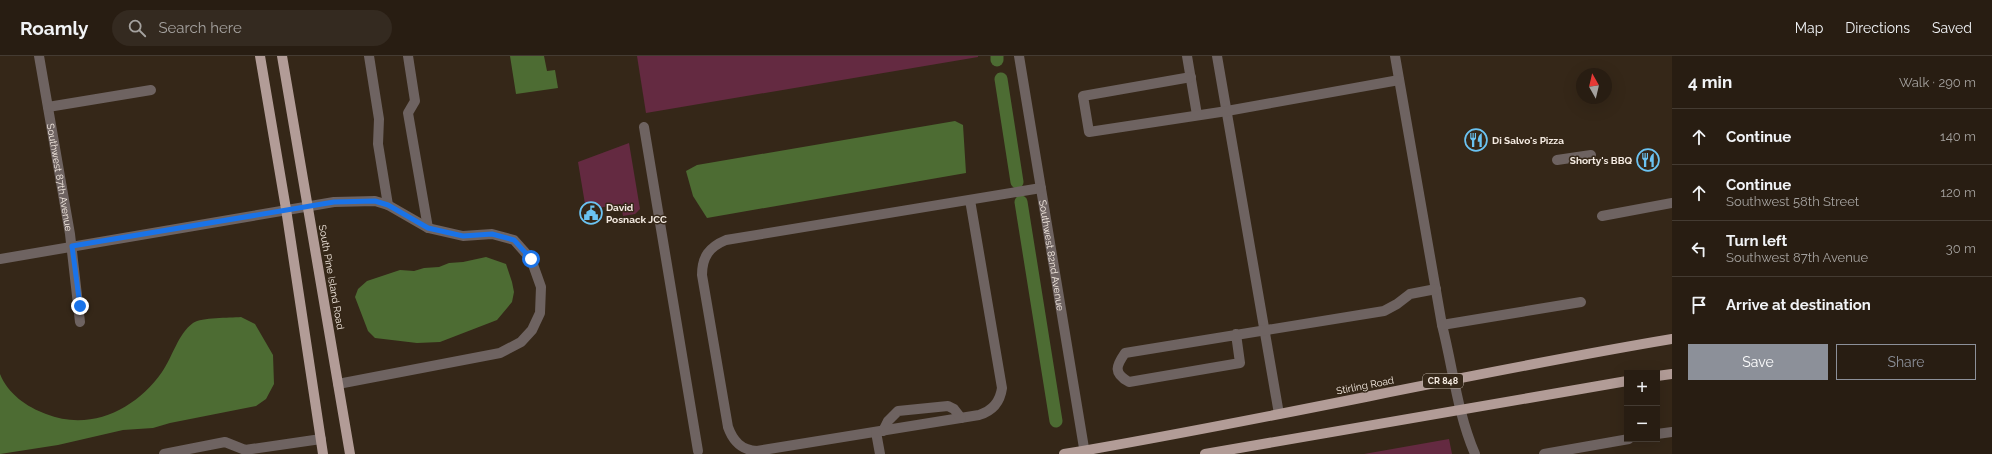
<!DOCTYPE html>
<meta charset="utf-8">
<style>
:root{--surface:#281d12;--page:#342a20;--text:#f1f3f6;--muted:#a5a29f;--line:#443b32;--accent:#8c9099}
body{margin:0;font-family:Raleway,sans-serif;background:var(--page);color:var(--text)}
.controls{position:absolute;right:12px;bottom:12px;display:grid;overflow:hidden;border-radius:0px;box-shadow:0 4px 16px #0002}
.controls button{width:36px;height:36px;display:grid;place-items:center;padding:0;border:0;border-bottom:1px solid var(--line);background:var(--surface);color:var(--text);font:20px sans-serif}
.compass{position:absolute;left:1576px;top:12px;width:36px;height:36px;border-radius:50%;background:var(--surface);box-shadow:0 4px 16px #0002;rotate:352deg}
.stop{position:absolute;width:12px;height:12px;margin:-9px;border:3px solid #1a73e8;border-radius:50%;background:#fff}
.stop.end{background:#1a73e8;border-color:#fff;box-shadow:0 1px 4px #0008}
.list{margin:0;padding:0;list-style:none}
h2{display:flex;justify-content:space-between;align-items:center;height:52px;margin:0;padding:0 16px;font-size:17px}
h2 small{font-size:13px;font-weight:400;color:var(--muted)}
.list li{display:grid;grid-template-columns:26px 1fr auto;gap:12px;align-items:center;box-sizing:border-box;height:56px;padding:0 16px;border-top:1px solid var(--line)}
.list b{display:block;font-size:15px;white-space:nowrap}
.list p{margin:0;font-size:13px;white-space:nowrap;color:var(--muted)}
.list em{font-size:13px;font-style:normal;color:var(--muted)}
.actions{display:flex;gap:8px;padding:12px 16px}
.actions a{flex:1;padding:9px 0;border:1px solid var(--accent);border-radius:0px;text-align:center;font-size:14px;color:var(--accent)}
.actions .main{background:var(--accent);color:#fff}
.icon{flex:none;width:22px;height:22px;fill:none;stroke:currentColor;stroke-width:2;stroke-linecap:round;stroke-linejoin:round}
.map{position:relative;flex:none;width:1672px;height:398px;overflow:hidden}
header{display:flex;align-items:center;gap:24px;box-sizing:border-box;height:56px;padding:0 20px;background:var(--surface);border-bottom:1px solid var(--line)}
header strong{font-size:19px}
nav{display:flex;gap:22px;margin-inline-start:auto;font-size:14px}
.search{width:280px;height:36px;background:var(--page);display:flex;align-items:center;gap:10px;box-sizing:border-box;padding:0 14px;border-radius:22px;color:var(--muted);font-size:15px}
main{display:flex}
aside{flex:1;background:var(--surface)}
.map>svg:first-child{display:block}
</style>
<header>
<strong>Roamly</strong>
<div class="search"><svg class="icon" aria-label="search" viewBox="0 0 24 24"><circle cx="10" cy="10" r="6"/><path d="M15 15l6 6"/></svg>Search here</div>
<nav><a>Map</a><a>Directions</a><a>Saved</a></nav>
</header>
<main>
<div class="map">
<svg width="1672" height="398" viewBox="0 0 1672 398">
<rect width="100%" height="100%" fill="#352718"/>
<g fill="#642a41">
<polygon points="637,0 978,0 978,1 646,57"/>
<polygon points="629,87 640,153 635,158 623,160 621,148 586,154 578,106"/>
<polygon points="1449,383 1452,398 1364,398"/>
</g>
<g fill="#4d6c33">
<polygon points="510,0 544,0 547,15 555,14 558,32 516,38"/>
<polygon points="955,65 963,69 966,117 707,162 693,140 686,115 697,109"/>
<polygon points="486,201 506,208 512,226 514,236 512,246 497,264 440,286 417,287 375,282 368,275 355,241 358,233 367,225 400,214 414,215 424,212 439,211 449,207 463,206"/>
<path d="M241,261L255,268L273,299L274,328L266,343L256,350L170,367L153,372L123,374L58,389L0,398V318C8,338 27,351 46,358C91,376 136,353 162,316C173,300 178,278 193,267C202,261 229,262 241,261Z"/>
</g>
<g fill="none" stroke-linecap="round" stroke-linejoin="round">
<g stroke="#4d6c33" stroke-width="13">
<polyline points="997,0 997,4"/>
<polyline points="1001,23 1017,126"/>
<polyline points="1021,146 1056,365"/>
</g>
<g stroke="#6e6361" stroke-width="10">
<path id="s1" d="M39,0L70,178L80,266"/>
<polyline points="369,0 379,63 378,88 388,149"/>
<polyline points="408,0 415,45 408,57 428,172"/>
<path id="s2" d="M1019,0L1085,398"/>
<polyline points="1187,0 1197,59"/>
<polyline points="1217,0 1279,358"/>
<path d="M1395,0L1442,269C1453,312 1457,356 1475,398"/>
<polyline points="1191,21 1083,40 1089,76 1227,55 1399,24"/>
<polyline points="48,51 151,34"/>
<polyline points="644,71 698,395"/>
<polyline points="1557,104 1591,99"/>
<path d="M970,144L1002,332C1000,347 992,355 979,359L757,395C741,394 733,385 728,371L702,219C702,201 709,191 726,184L1041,132"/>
<polyline points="1602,160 1672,147"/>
<polyline points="0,203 334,146 375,145 388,149 428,172 463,180 492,178 514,184 531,203 541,231 540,257 532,274 521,286 500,297 338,328"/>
<polyline points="1442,269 1581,246"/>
<path d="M1236,278L1240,307L1129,326C1113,317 1116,310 1125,297L1384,255L1397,248L1410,238L1436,233"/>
<polyline points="883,375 888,365 898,355 948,350 954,353 961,362"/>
<polyline points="876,376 880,398"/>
<polyline points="1657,378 1672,376"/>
<polyline points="164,398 225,386 245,394 321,383"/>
<polyline points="1544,398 1629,383"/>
</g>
<g stroke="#b29c97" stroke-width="10">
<polyline points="260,0 286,153 323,398"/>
<polyline points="282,0 350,398"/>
<polyline points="1657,320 1672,318"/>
<path d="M1064,398C1267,364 1469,317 1672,283"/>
<polyline points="1205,398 1627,325"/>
</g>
</g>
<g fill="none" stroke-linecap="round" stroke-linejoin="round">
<polyline stroke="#1a73e8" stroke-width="5" points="80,250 72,190 334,146 375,145 388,149 428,172 463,180 492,178 514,184 531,203"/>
</g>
<defs>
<g id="restaurant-ring" transform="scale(1.15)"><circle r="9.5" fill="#352718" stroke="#6bc3f2" stroke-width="1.5"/><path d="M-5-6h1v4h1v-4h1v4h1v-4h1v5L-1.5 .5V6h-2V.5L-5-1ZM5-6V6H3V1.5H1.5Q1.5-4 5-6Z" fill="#6bc3f2"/></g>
<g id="civic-ring" transform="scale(1.15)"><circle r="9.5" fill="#352718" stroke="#6bc3f2" stroke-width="1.5"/><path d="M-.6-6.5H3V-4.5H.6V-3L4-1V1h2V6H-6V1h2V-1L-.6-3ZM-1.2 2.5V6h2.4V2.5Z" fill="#6bc3f2"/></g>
</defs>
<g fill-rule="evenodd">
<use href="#restaurant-ring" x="1476" y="84"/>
<use href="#restaurant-ring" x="1648" y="104"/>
<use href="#civic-ring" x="591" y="157"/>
</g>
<g text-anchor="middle" stroke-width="3" stroke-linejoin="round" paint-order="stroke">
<rect fill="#352718" stroke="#bbb0a5" stroke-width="1" x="1423" y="318" width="40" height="14" rx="3"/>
<g font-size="9" font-weight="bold" fill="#f5ebe2">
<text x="1443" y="328">CR 848</text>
</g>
<g font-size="10" font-weight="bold" fill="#f5ebe2" stroke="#352718" text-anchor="start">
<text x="1492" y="88">Di Salvo's Pizza</text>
<text x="1632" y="108" text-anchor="end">Shorty's BBQ</text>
<text x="606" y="155">David<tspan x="606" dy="12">Posnack JCC</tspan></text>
</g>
<g font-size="10" fill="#f5ebe2" stroke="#352718">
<text dy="4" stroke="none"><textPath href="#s1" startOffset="123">Southwest 87th Avenue</textPath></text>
<text dy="4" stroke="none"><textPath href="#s2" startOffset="202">Southwest 82nd Avenue</textPath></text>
<text transform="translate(332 221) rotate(80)" y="4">South Pine Island Road</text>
<text transform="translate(1365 329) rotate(-11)" y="4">Stirling Road</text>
</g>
</g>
</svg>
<div class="controls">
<button>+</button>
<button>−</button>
</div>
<svg class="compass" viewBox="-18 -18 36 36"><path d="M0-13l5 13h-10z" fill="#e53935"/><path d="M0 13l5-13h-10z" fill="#a5a29f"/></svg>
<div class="stop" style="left:531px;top:203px"></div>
<div class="stop end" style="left:80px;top:250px"></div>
</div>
<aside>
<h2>4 min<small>Walk · 290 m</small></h2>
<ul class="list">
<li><svg class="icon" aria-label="ahead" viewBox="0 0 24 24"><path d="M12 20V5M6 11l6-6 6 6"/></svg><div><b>Continue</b></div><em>140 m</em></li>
<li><svg class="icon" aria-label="ahead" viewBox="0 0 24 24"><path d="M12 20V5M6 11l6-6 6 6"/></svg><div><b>Continue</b><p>Southwest 58th Street</p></div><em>120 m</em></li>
<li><svg class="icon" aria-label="left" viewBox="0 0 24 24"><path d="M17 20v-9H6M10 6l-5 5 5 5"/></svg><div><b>Turn left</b><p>Southwest 87th Avenue</p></div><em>30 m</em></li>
<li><svg class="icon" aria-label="arrive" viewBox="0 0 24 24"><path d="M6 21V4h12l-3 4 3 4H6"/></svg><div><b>Arrive at destination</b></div></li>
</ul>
<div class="actions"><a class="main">Save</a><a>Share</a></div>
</aside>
</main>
